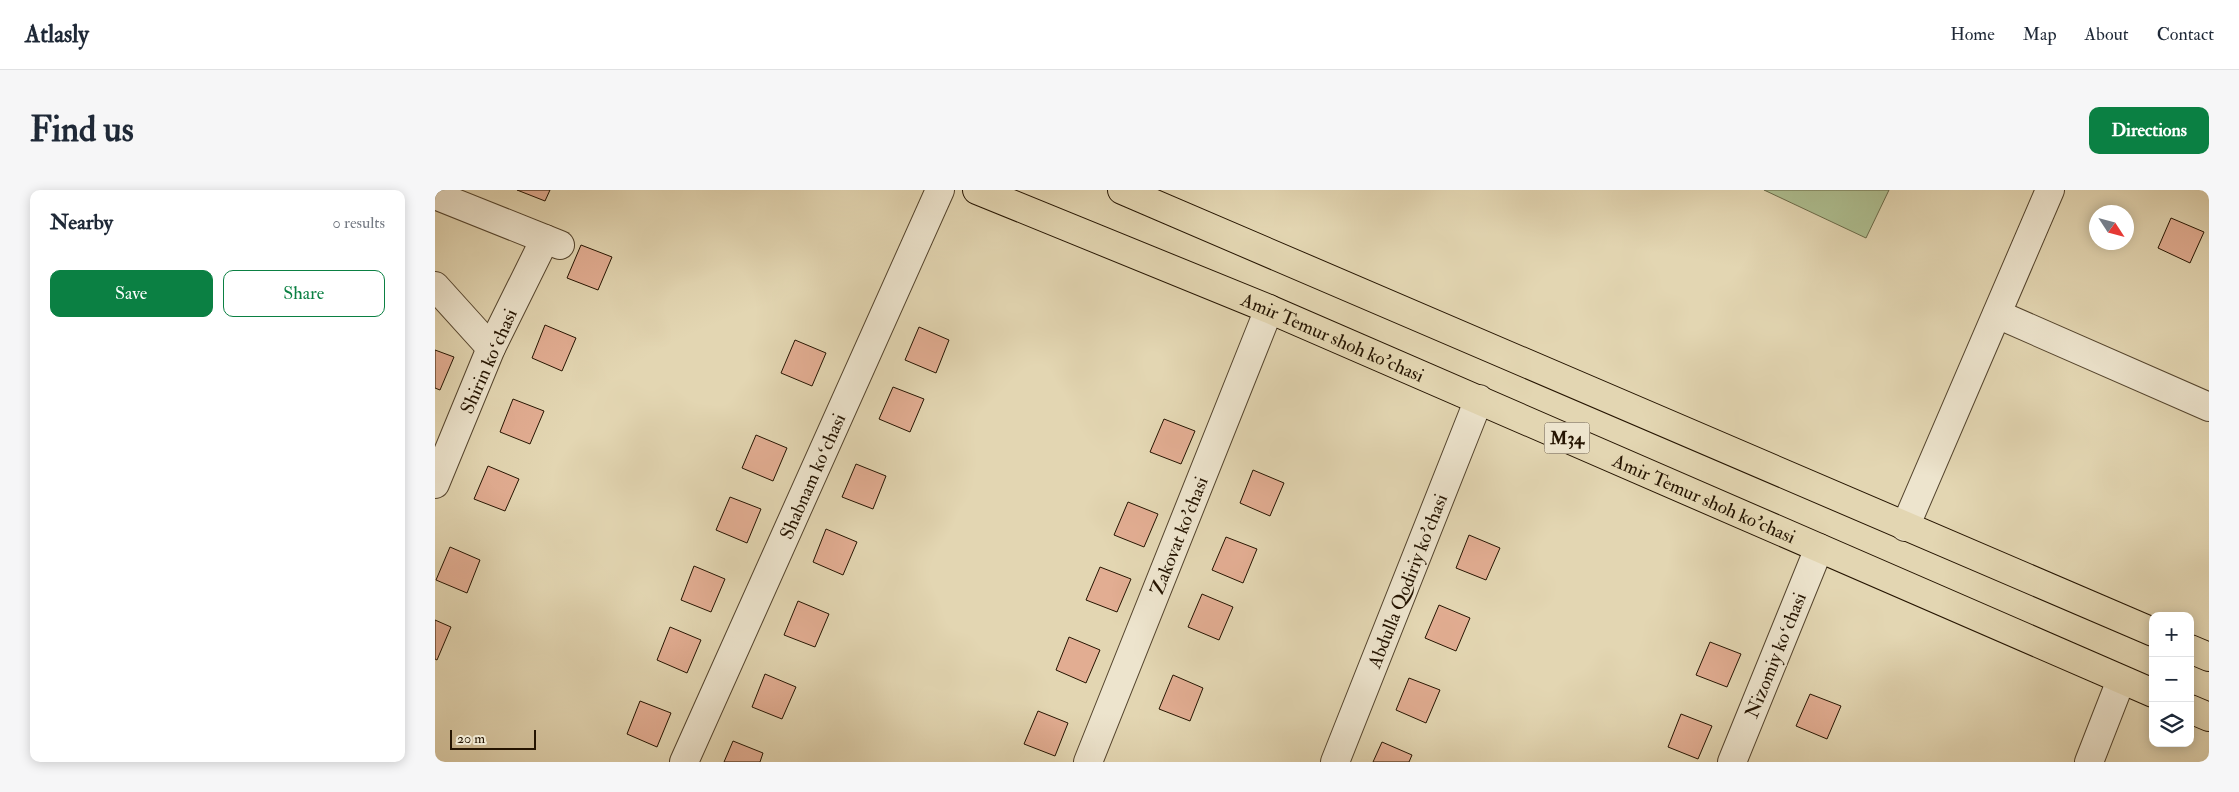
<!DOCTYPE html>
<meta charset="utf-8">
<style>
:root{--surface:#fff;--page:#f6f6f7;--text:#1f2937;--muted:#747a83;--line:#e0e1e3;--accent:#0b8043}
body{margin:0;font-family:"IM FELL Double Pica",serif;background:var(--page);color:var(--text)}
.controls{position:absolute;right:15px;bottom:15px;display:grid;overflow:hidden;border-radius:10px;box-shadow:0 2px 12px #0003}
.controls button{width:45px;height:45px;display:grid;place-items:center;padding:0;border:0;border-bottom:1px solid var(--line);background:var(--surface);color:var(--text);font:25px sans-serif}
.compass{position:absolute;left:1654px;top:15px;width:45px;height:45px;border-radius:50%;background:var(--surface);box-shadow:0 2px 12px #0003;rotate:126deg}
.scale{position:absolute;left:15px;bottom:12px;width:86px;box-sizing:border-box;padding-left:5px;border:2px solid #251401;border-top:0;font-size:14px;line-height:18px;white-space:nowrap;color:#251401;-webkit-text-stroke:4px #ede4cd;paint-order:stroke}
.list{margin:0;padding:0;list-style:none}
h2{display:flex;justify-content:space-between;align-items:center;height:65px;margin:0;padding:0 20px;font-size:21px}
h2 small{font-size:16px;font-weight:400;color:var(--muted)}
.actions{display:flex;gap:10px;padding:15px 20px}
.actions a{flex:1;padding:11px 0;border:1px solid var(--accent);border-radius:10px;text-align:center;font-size:18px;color:var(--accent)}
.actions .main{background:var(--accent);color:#fff}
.icon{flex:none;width:28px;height:28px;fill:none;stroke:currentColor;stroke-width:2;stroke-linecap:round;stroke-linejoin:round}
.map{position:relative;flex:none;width:1774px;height:572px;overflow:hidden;border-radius:10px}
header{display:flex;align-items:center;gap:30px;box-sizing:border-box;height:70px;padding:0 25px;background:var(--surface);border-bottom:1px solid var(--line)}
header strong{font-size:24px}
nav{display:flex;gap:28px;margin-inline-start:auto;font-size:18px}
.intro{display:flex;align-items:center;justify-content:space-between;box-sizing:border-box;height:120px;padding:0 30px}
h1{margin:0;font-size:35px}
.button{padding:12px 22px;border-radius:10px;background:var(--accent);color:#fff;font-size:18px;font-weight:700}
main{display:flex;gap:30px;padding:0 30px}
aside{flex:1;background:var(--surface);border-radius:10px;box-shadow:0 2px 12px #0003}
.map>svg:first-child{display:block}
</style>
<header>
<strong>Atlasly</strong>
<nav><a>Home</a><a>Map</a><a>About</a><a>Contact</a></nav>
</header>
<div class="intro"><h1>Find us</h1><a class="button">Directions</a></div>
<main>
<aside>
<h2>Nearby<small>0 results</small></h2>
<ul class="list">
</ul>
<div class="actions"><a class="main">Save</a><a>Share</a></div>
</aside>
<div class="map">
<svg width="1774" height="572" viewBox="0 0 1774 572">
<rect width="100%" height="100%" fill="#e3d6b2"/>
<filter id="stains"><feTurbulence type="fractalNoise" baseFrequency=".004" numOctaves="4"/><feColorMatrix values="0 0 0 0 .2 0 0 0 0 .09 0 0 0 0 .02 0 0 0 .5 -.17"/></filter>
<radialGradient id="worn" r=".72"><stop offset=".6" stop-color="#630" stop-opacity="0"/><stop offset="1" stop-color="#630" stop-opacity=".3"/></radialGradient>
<polygon fill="#aebf91" stroke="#6a6a49" points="1329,0 1454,0 1431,48"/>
<g fill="#e2ad92" stroke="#251401">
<polygon points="82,0 115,0 110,11"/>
<polygon points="1736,28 1769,42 1755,73 1723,58"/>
<polygon points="146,55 177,67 163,100 132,88"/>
<polygon points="110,135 141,148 127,181 97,168"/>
<polygon points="484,137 514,150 501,183 470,170"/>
<polygon points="360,150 391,163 377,196 346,183"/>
<polygon points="0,160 19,167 5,200 0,198"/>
<polygon points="458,197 489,209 475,242 444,229"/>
<polygon points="78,209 109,221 95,254 65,242"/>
<polygon points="729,229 760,241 746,274 715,262"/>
<polygon points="321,245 352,258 338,291 307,278"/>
<polygon points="421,274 451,286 438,319 407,307"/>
<polygon points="53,276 84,289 70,321 39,309"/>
<polygon points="818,280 849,293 835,326 805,313"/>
<polygon points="295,307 326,319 312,353 281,340"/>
<polygon points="693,312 723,324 709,357 679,345"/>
<polygon points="391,339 422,352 408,385 378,372"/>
<polygon points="1034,345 1065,358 1051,390 1021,378"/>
<polygon points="791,347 822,359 808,393 777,380"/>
<polygon points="15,357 45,370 32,403 1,390"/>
<polygon points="259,376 290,389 276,422 246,410"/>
<polygon points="665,377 696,389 682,422 651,410"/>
<polygon points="767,404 798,417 784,450 753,437"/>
<polygon points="363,411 394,424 380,457 349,445"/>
<polygon points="1004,415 1035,428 1021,461 990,448"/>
<polygon points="0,430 16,437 2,470 0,469"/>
<polygon points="235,437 266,450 252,483 222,470"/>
<polygon points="634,447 665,460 651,493 621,480"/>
<polygon points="1275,452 1306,464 1292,497 1261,485"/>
<polygon points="330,484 361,497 347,529 317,517"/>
<polygon points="738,485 768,498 755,531 724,519"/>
<polygon points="974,488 1005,500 991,533 961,520"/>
<polygon points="1375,504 1406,516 1392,549 1361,536"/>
<polygon points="205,511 236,523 222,557 192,544"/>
<polygon points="603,521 633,533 620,566 589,554"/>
<polygon points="1246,524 1277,536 1263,569 1233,557"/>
<polygon points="298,551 328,563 325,572 289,572"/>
<polygon points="947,552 977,565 974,572 938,572"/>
</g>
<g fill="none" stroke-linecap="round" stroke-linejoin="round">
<g stroke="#54442d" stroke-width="30">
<g id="minor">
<polyline points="0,5 125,55"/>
<polyline points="0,96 56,158"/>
<polyline points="1562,124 1774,217"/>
<polyline points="0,294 56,158 110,49"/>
<polyline points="1470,337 1615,0"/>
<polyline points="249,572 505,0"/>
<path id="s1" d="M653,572L834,119"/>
<path id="s2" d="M900,572L1044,209"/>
<polyline points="1297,572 1384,358"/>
<polyline points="1654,572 1686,490"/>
</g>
</g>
<g stroke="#251401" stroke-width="30">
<g id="highway">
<path id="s3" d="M542,0L834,119L1718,503"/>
<polyline points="687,0 1718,442"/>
<polyline points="1755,459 1774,467"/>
<polyline points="1755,519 1774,527"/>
</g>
</g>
<use href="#minor" stroke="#ede4cd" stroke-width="28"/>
<use href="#highway" stroke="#e3d6b2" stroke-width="28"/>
</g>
<g text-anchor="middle" stroke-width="4.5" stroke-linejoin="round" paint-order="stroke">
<rect fill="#ede4cd" stroke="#61523e" stroke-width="1" x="1109.5" y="232.5" width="45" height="31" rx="4"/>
<g font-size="18" font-weight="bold" fill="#251401">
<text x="1132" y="254">M34</text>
</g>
<g font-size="19" fill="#251401" stroke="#ede4cd">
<text dy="7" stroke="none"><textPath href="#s3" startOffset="385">Amir Temur shoh ko'chasi</textPath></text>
<text transform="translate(53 171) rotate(-66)" y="7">Shirin koʻchasi</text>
<text transform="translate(377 286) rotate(-66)" y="7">Shabnam koʻchasi</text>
<text dy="7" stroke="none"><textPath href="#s3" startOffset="790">Amir Temur shoh ko'chasi</textPath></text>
<text dy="7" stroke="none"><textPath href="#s1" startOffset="244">Zakovat ko'chasi</textPath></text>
<text dy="7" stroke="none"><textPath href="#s2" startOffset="195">Abdulla Qodiriy ko'chasi</textPath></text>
<text transform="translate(1340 465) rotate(-68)" y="7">Nizomiy koʻchasi</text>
</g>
</g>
<rect width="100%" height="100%" filter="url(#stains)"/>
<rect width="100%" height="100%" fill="url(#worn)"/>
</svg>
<div class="controls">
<button>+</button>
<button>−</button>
<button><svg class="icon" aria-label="layers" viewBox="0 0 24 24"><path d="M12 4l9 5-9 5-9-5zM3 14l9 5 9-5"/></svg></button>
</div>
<svg class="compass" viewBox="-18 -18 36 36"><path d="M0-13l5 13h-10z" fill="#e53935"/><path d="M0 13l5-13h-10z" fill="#747a83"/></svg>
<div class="scale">20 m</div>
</div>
</main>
